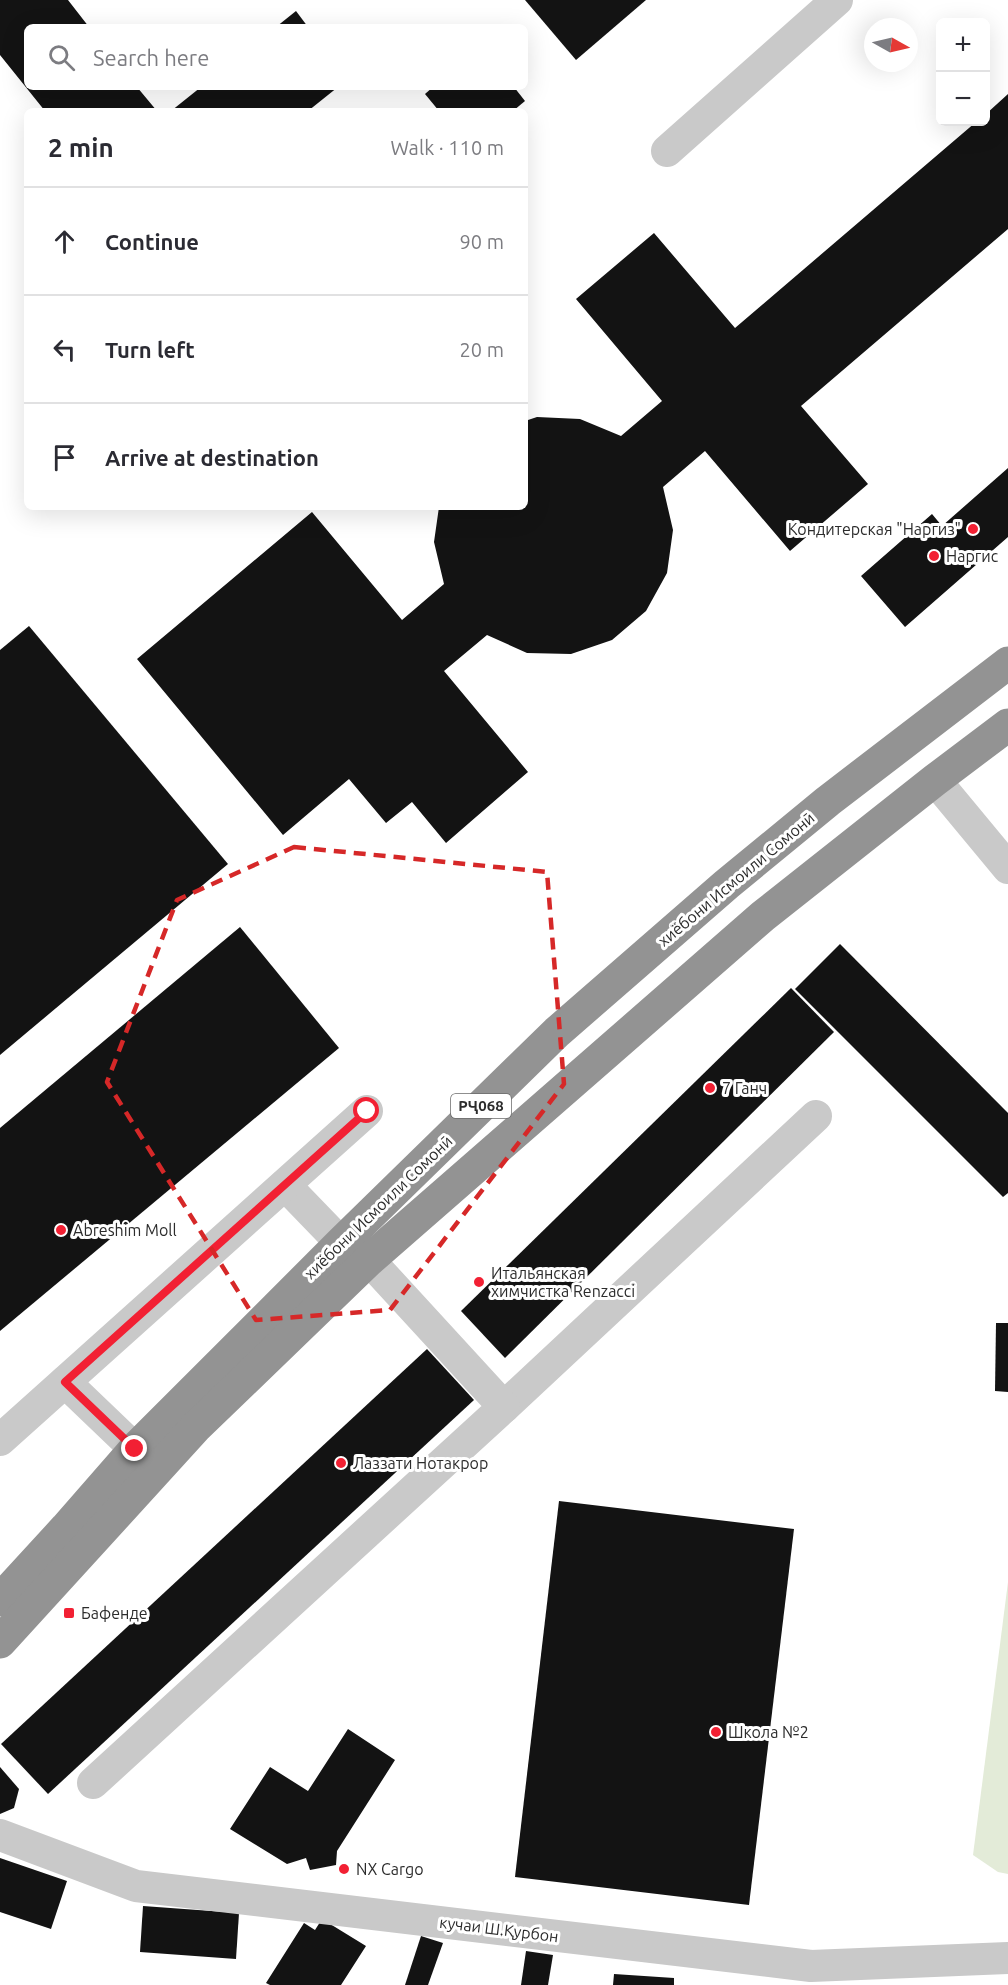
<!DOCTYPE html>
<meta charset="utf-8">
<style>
:root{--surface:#fff;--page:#f7f7f7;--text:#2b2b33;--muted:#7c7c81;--line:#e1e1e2}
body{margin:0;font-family:Ubuntu,sans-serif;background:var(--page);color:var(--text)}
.controls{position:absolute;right:18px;top:18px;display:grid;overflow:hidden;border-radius:9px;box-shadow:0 6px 24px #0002}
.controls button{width:54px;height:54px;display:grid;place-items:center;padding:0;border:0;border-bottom:2px solid var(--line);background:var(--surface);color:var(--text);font:30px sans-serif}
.compass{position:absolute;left:864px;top:18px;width:54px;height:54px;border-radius:50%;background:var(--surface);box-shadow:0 6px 24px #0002;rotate:98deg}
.stop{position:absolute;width:18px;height:18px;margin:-14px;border:4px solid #f22033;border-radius:50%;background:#fff}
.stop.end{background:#f22033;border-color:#fff;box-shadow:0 2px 6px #0008}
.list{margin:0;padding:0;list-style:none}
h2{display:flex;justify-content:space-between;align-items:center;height:78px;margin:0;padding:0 24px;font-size:26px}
h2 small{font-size:20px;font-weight:400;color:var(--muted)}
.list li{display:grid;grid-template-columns:39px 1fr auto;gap:18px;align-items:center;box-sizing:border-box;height:108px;padding:0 24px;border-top:2px solid var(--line)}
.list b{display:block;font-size:22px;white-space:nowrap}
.list em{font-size:20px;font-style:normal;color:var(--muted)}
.icon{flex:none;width:33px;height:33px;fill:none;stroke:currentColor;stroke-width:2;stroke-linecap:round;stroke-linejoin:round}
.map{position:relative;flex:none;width:1008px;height:1985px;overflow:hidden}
.search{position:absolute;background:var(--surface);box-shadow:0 6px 24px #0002;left:24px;top:24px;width:504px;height:66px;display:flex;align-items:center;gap:15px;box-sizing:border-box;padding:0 21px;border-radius:9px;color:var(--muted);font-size:22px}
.panel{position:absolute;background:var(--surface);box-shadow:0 6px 24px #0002;left:24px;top:108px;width:504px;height:402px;border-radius:9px}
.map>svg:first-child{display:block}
</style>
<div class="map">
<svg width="1008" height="1985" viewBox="0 0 1008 1985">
<rect width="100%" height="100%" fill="#fff"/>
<polygon fill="#e3ebd8" points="1008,1582 1008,1874 998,1872 973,1855"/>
<g fill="#131313">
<polygon points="0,0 68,0 89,27 27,27 27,87 137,87 157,111 45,111 0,55"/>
<polygon points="525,0 646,0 576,60"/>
<polygon points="296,11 308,27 276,27"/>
<polygon points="201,87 338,87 308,111 171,111"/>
<polygon points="433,87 514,87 525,101 513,111 439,111 425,94"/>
<polygon points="1008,94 1008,229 801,406 868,484 790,551 705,451 663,487 673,530 667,573 646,611 612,640 571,654 527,653 487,635 444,671 528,772 446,843 412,802 386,823 349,779 283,835 137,659 312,512 402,620 444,584 434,542 439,507 525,507 525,421 537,417 580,419 621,436 662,401 576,299 654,233 735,328 976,122 986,122 986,114"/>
<polygon points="1008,468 1008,537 905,627 861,576 932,514 942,526"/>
<polygon points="29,626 228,864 0,1055 0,650"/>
<polygon points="240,927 339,1048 0,1331 0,1128"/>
<polygon points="840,944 1008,1113 1008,1193 1003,1197 795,989"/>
<polygon points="791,988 834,1032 505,1358 461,1311"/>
<polygon points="996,1323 1008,1323 1008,1392 995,1391"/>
<polygon points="427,1349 474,1400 48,1794 1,1744"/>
<polygon points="559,1501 794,1529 749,1905 515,1877"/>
<polygon points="348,1729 395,1760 337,1851 336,1865 310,1870 306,1858 287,1864 230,1829 270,1767 308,1791"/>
<polygon points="0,1767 19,1789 14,1808 0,1814"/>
<polygon points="0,1858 67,1881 51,1929 0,1912"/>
<polygon points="143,1906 239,1913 236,1959 140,1952"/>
<polygon points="322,1919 366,1946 341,1985 270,1985 266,1983 304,1923 315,1930"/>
<polygon points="421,1936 443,1943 428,1985 405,1985"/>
<polygon points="526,1951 553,1955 548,1985 521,1985"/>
<polygon points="614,1974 674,1978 674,1985 613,1985"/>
</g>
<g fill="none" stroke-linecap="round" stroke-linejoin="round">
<g stroke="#c9c9c9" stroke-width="32">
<polyline points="667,151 837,0"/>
<polyline points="935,780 1008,868"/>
<polyline points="285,1185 341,1243"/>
<polyline points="65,1382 135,1449"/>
<polyline points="504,1407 816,1116"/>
<polyline points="0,1440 367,1111"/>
<polyline points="93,1783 504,1407 369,1260"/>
<polyline points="0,1835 136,1886 811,1966 1008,1958"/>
</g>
<g stroke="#939393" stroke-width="33">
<polyline points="0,1600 66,1528 135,1449 341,1243 557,1032 727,884 828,801 1008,663"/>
<polyline points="0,1642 196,1427 369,1260 763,916 935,780 1008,725"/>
</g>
</g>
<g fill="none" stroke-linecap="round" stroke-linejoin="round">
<polyline stroke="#f22033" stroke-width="8" points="135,1449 65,1382 367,1111"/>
</g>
<path fill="none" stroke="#d62828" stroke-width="4.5" stroke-dasharray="12 8" stroke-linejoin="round" d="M294,847L547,872L564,1084L390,1310L256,1320L107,1082L177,900Z"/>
<g fill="#f22033" stroke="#fff" stroke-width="2">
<circle cx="973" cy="529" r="6"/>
<circle cx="934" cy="556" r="6"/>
<circle cx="710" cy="1088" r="6"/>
<circle cx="61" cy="1230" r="6"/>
<circle cx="479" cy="1282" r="6"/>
<circle cx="341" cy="1463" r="6"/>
<rect x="63" y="1607" width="12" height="12" rx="3"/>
<circle cx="716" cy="1732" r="6"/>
<circle cx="344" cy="1869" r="6"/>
</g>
<g text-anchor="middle" stroke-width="6" stroke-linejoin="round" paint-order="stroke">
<rect fill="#fff" stroke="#6b6b6b" stroke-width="1.5" x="451" y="1094" width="60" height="24" rx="4.5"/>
<g font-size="15" font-weight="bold" fill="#2c2c2c">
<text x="481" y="1111">РҶ068</text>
</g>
<g font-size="16" fill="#2c2c2c" stroke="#fff" text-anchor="start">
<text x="961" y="535" text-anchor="end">Кондитерская "Наргиз"</text>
<text x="946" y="562">Наргис</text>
<text x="722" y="1094">7 Ганч</text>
<text x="73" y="1236">Abreshim Moll</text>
<text x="491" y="1279">Итальянская<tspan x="491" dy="18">химчистка Renzacci</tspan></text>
<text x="353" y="1469">Лаззати Нотакрор</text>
<text x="81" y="1619">Бафенде</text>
<text x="728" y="1738">Школа №2</text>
<text x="356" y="1875">NX Cargo</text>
</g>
<g font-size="16" fill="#2c2c2c" stroke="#fff">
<text transform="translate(736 879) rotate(-40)" y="6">хиёбони Исмоили Сомонӣ</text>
<text transform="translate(378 1207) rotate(-44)" y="6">хиёбони Исмоили Сомонӣ</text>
<text transform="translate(499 1929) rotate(7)" y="6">кучаи Ш.Қурбон</text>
</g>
</g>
</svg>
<div class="controls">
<button>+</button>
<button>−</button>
</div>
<svg class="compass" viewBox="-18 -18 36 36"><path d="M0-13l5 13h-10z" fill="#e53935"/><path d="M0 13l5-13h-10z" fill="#7c7c81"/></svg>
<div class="stop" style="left:367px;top:1111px"></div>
<div class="stop end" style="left:135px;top:1449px"></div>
<div class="search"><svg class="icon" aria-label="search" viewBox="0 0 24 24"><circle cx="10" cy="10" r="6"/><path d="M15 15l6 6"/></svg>Search here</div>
<section class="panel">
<h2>2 min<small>Walk · 110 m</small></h2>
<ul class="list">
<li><svg class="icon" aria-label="ahead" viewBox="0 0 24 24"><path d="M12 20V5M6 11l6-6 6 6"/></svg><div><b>Continue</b></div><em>90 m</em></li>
<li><svg class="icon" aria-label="left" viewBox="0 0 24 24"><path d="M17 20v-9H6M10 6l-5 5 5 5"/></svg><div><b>Turn left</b></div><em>20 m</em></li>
<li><svg class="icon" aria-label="arrive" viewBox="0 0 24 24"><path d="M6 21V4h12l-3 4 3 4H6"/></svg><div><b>Arrive at destination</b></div></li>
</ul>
</section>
</div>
